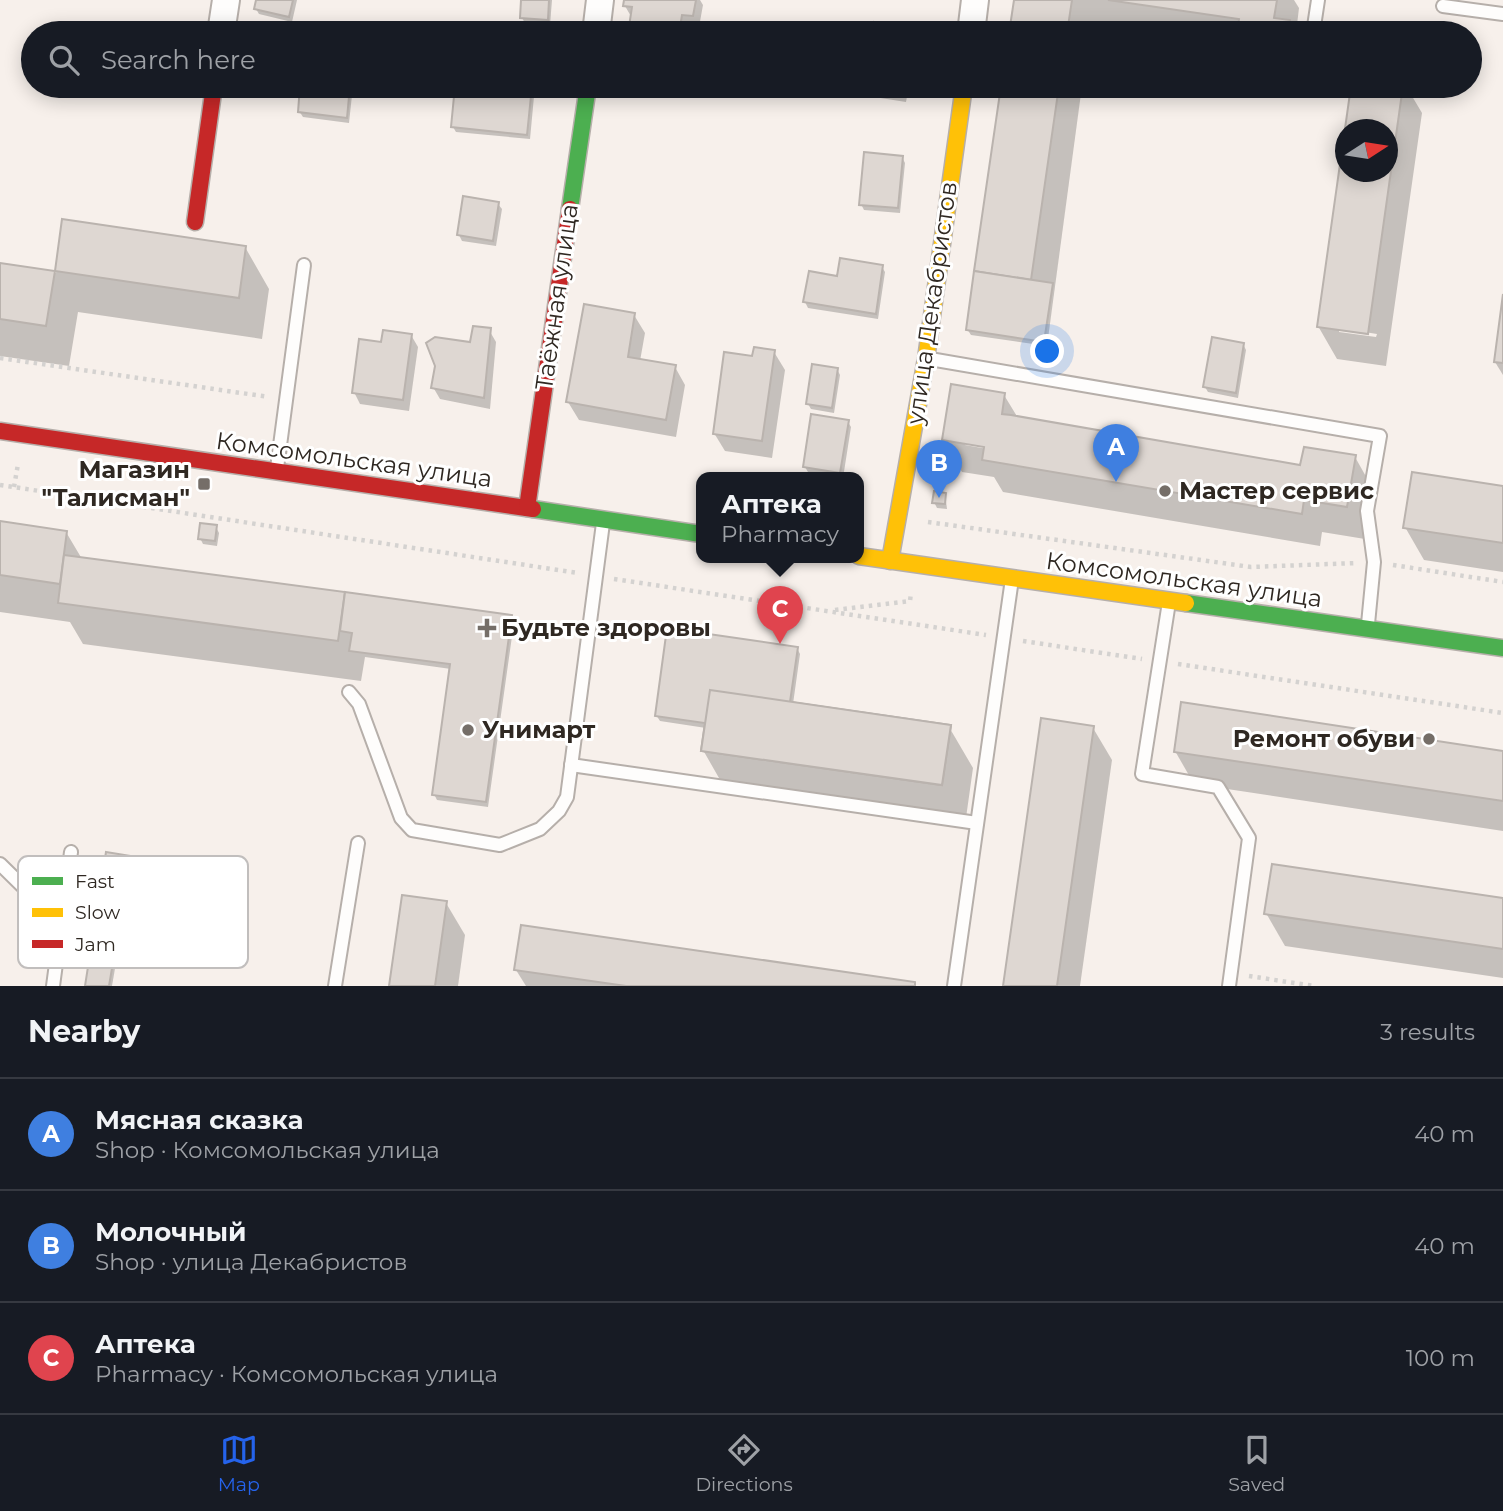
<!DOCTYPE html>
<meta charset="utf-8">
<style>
:root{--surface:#171b24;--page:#20242c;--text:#f1f3f6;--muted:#9ea1a6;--line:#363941;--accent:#2563eb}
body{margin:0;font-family:Montserrat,sans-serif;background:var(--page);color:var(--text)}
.compass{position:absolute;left:1335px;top:119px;width:63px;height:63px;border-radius:50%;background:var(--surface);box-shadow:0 4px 18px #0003;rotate:78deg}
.you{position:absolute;left:1048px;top:352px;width:24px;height:24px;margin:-18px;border:5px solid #fff;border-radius:50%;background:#1a73e8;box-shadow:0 0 0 10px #1a73e833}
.badge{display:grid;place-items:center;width:46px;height:46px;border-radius:50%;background:var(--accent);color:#fff;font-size:23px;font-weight:700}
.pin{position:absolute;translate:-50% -58px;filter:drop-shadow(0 2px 4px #0008)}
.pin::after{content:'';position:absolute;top:37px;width:24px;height:21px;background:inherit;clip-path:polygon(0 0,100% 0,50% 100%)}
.popup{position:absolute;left:696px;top:472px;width:168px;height:91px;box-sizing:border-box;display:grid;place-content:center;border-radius:14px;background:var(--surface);filter:drop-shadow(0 2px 5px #0005);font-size:23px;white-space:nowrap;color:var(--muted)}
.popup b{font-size:26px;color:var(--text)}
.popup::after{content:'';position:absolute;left:50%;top:100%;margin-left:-14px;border:14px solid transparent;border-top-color:var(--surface)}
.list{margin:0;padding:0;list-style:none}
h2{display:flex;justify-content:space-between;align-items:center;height:91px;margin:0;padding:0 28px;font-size:30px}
h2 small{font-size:23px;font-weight:400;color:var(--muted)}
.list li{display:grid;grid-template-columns:46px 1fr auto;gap:21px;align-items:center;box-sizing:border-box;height:112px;padding:0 28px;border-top:2px solid var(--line)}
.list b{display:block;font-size:26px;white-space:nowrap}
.list p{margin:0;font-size:23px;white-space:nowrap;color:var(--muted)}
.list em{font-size:23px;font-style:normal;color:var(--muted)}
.icon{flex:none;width:38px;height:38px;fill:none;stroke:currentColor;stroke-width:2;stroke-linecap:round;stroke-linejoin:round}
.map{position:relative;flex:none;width:1503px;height:986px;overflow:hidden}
.search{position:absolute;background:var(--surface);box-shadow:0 4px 18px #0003;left:21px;right:21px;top:21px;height:77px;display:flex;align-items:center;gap:18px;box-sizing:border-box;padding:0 24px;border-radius:38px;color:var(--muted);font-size:26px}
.sheet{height:427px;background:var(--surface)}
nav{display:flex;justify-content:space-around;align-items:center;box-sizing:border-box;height:98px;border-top:2px solid var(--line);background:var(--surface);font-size:19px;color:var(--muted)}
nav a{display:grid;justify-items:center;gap:4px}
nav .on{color:var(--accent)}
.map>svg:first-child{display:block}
</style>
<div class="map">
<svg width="1503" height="986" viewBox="0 0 1503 986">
<rect width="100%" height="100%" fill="#f7f0eb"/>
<g fill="#0003" fill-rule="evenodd">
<polygon points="258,0 297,0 292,22 259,14 256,9"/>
<polygon points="523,0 552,0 550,25 525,23 522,18"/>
<polygon points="626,0 700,0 703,5 699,27 688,26 687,33 629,33 632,18 625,6"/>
<polygon points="1016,0 1294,0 1299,8 1296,33 1135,33 1090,27 1089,33 1011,33"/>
<polygon points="302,86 353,86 349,123 303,117 299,111"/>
<polygon points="457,86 535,86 530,139 456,132 453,127"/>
<polygon points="867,86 909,86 906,102 874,97"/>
<polygon points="1003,86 1082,86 1047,346 971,335 967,329"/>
<path d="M1353,86H1406L1422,113L1386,366L1337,359L1318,326L1346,172H1388V130H1346ZM1339,328L1377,334L1376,337L1339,332Z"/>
<polygon points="902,157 905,163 900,213 864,210 861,204"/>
<polygon points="498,204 502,209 496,246 462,241 459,235"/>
<polygon points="63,221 245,247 269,289 262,339 78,312 69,366 0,356 0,265 56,273"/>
<polygon points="882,267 885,272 878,319 808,308 805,302 838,278"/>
<polygon points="1503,307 1503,375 1495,362"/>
<polygon points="634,315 645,333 640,361 675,367 685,385 676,437 579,420 568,402"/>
<polygon points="489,330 496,342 490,409 440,399 433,387 437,366"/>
<polygon points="411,335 418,347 409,411 360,404 354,392 383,344"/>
<polygon points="1243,344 1246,350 1238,398 1208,392 1205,387"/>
<polygon points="774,352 785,370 772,458 725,451 714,433 754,358"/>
<polygon points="837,369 840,375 834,413 811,409 808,404"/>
<path d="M1004,395L1018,418L1302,467L1355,457L1373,489L1365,539L1322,532L1320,546L1003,492L994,477L962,472L943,439ZM965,442L993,446V450L965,445Z"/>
<polygon points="848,422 851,427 843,478 808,472 805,467"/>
<polygon points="1503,488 1503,572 1424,560 1405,527"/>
<polygon points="945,494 947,509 937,508 934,502"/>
<polygon points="0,523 66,532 82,559 511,616 514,622 488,807 437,800 434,794 451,669 365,657 361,681 83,644 70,622 0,612"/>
<polygon points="216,527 219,533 217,546 203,544 200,538"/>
<polygon points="797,648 800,654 793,704 949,727 973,768 965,825 727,792 703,750 706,728 660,721 656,715"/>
<polygon points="1093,728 1112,760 1080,986 1005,986"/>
<polygon points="1175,751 1503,752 1503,831 1194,784"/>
<polygon points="130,857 133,863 112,986 86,986"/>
<polygon points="1503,900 1503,978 1285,946 1266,913"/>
<polygon points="446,903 465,935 458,986 391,986"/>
<polygon points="516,970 914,984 915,986 526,986"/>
</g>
<g fill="#ded7d2" stroke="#bab3ae" stroke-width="2" fill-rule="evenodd">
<polygon points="256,0 293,0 289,17 254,9"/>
<polygon points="521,0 549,0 548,20 520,18"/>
<polygon points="624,0 696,0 693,16 682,15 679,33 628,33 632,7 623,6"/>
<polygon points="1014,0 1072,0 1067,33 1009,33"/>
<polygon points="1108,0 1277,0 1274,18 1290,20 1288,33 1237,33 1239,19"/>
<polygon points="874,22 910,28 909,33 872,33"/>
<polygon points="300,86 350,86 347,118 298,112"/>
<polygon points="455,86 532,86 527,135 451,127"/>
<polygon points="866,86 901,86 900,91"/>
<polygon points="1001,86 1059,86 1031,280 974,271"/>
<path d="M1351,86H1403L1368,334L1317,327ZM1346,130H1388V172H1346Z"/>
<polygon points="864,152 903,156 898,208 859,205"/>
<polygon points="463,196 499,202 493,241 457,235"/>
<polygon points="62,219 246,246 239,298 55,271"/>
<polygon points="840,258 883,265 876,314 803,302 809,271 837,276"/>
<polygon points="0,263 55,271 46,326 0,319"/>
<polygon points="974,271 1053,283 1044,342 966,330"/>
<polygon points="1503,294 1503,363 1494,362"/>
<polygon points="584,304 635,313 628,357 676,365 666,420 566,402"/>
<polygon points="473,326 491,328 484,398 431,388 435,366 426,343 435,337 470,342"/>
<polygon points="383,330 412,334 403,400 352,393 359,339 381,342"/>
<polygon points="1212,337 1244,343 1236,393 1203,387"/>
<polygon points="754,347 775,350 762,441 713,434 724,352 752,356"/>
<polygon points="812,364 838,368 832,408 806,404"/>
<polygon points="951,384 1005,393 1002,414 1011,415 1300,465 1304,447 1356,455 1347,507 1304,500 1302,514 982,460 984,447 942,440"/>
<polygon points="811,414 849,420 840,473 803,467"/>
<polygon points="1412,472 1503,486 1503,543 1403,528"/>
<polygon points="934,491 946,493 945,504 932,503"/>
<polygon points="0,521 67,531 60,584 0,575"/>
<polygon points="200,523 217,525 215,541 198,539"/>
<polygon points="64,555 345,592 338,641 58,603"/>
<polygon points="345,592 512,615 486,802 432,795 450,664 349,651 352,633 340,631"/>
<polygon points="667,628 798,647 790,702 951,725 942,785 701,751 705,723 655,716"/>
<polygon points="710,690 951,725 942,785 701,751"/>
<polygon points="1181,702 1503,751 1503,801 1174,752"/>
<polygon points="1041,718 1094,726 1057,986 1003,986"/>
<polygon points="106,852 131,856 109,986 85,986"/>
<polygon points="1272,864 1503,898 1503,949 1264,914"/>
<polygon points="402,895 447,901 435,986 389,986"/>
<polygon points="521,925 915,982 915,986 626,986 514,970"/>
</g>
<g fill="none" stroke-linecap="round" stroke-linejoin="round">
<g stroke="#b6afaa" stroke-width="16">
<g id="lane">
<polyline points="1443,6 1503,14"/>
<polyline points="1313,33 1318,0"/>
<polyline points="930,359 1380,436 1367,511 1374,562 1368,624"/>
<polyline points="277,468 304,265"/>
<polyline points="1169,602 1142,774 1218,787 1249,838 1229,986"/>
<polyline points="349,692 359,704 401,818 412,830 500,845 540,829 559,811 567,797 603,523"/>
<polyline points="571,765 977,823"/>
<polyline points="0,864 62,925"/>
<polyline points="53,986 71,852"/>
<polyline points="335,986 358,843"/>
<polyline points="954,986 1012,579"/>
</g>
</g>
<g stroke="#b6afaa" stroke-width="30">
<g id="street">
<polyline points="221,33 226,0"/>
<polyline points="596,33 600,0"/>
<polyline points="971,33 975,0"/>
</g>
</g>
<g stroke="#b6afaa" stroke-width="19">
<g id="fast">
<polyline points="570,209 588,86"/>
<polyline points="533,509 701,534"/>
<polyline points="1186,603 1503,648"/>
</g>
</g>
<g stroke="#b6afaa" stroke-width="19">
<g id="slow">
<polyline points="859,556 1186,603"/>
<polyline points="890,561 926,359 964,86"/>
</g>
</g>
<g stroke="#b6afaa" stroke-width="19">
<g id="jam">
<polyline points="195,222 214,86"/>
<polyline points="0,431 533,509"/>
<polyline points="527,508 570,209"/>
</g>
</g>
<g stroke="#d4d2d0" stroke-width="4.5" stroke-dasharray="3.5 5" stroke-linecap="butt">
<polyline points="0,358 269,397"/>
<polyline points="0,485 578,573"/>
<polyline points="14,487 18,464"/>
<polyline points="928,522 1251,567 1357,563"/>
<polyline points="1393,565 1503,582"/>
<polyline points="614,579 986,635"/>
<polyline points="835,610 910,601 911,593"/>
<polyline points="1023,641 1142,659"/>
<polyline points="1178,664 1503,713"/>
<polyline points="1249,976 1314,986"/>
</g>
<use href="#lane" stroke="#fefdfc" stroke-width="12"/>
<use href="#street" stroke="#fefdfc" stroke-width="26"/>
<use href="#fast" stroke="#4caf50" stroke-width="16"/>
<use href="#slow" stroke="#ffc107" stroke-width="16"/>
<use href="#jam" stroke="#c62828" stroke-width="16"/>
</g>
<g fill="#756e68" stroke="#fff" stroke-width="2.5">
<rect x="197" y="477" width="14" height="14" rx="3.5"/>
<circle cx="1165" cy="491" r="7"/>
<path d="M483.5 617.5h7v7h7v7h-7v7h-7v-7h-7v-7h7z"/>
<circle cx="468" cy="730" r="7"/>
<circle cx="1429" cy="739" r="7"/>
</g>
<g text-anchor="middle" stroke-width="6" stroke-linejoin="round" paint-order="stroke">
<g font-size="24" fill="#2f2822" stroke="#fff">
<text transform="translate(557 297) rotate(-82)" y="8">Таёжная улица</text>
<text transform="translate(932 303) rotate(-82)" y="8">улица Декабристов</text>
<text transform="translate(354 460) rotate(8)" y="8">Комсомольская улица</text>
<text transform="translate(1184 580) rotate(8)" y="8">Комсомольская улица</text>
</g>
<g font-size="24" font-weight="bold" fill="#2f2822" stroke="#fff" text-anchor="start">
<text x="190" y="478" text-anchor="end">Магазин<tspan x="190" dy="28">"Талисман"</tspan></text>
<text x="1179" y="499">Мастер сервис</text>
<text x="501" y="636">Будьте здоровы</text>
<text x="482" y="738">Унимарт</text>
<text x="1415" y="747" text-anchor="end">Ремонт обуви</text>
</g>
</g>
<rect x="18" y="856" width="230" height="112" rx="10" fill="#fff" stroke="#c1bebd" stroke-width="2"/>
<rect x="32" y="877" width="31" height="8" fill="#4caf50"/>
<rect x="32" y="908" width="31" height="9" fill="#ffc107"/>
<rect x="32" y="940" width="31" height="8" fill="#c62828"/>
<g font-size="19" fill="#2f2822">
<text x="75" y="888">Fast</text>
<text x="75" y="919">Slow</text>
<text x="75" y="951">Jam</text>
</g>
</svg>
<svg class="compass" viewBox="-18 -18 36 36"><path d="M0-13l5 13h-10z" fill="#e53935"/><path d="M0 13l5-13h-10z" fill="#9ea1a6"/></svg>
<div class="you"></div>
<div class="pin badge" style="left:1116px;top:482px;background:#3f7fe0">A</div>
<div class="pin badge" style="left:939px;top:498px;background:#3f7fe0">B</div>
<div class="pin badge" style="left:780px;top:644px;background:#e0444e">C</div>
<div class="popup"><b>Аптека</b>Pharmacy</div>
<div class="search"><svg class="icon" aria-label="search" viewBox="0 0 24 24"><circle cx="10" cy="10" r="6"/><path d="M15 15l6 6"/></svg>Search here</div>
</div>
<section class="sheet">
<h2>Nearby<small>3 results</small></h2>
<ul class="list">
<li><span class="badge" style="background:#3f7fe0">A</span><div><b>Мясная сказка</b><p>Shop · Комсомольская улица</p></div><em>40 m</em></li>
<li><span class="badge" style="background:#3f7fe0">B</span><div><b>Молочный</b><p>Shop · улица Декабристов</p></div><em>40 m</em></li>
<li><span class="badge" style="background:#e0444e">C</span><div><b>Аптека</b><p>Pharmacy · Комсомольская улица</p></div><em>100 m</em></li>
</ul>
</section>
<nav>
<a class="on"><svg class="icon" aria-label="map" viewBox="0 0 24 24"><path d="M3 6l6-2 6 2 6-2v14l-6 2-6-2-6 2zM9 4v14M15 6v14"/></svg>Map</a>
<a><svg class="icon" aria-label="directions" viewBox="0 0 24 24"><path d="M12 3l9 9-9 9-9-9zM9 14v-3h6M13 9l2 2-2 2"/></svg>Directions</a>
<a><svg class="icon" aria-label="saved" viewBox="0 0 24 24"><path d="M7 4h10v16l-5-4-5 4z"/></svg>Saved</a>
</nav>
